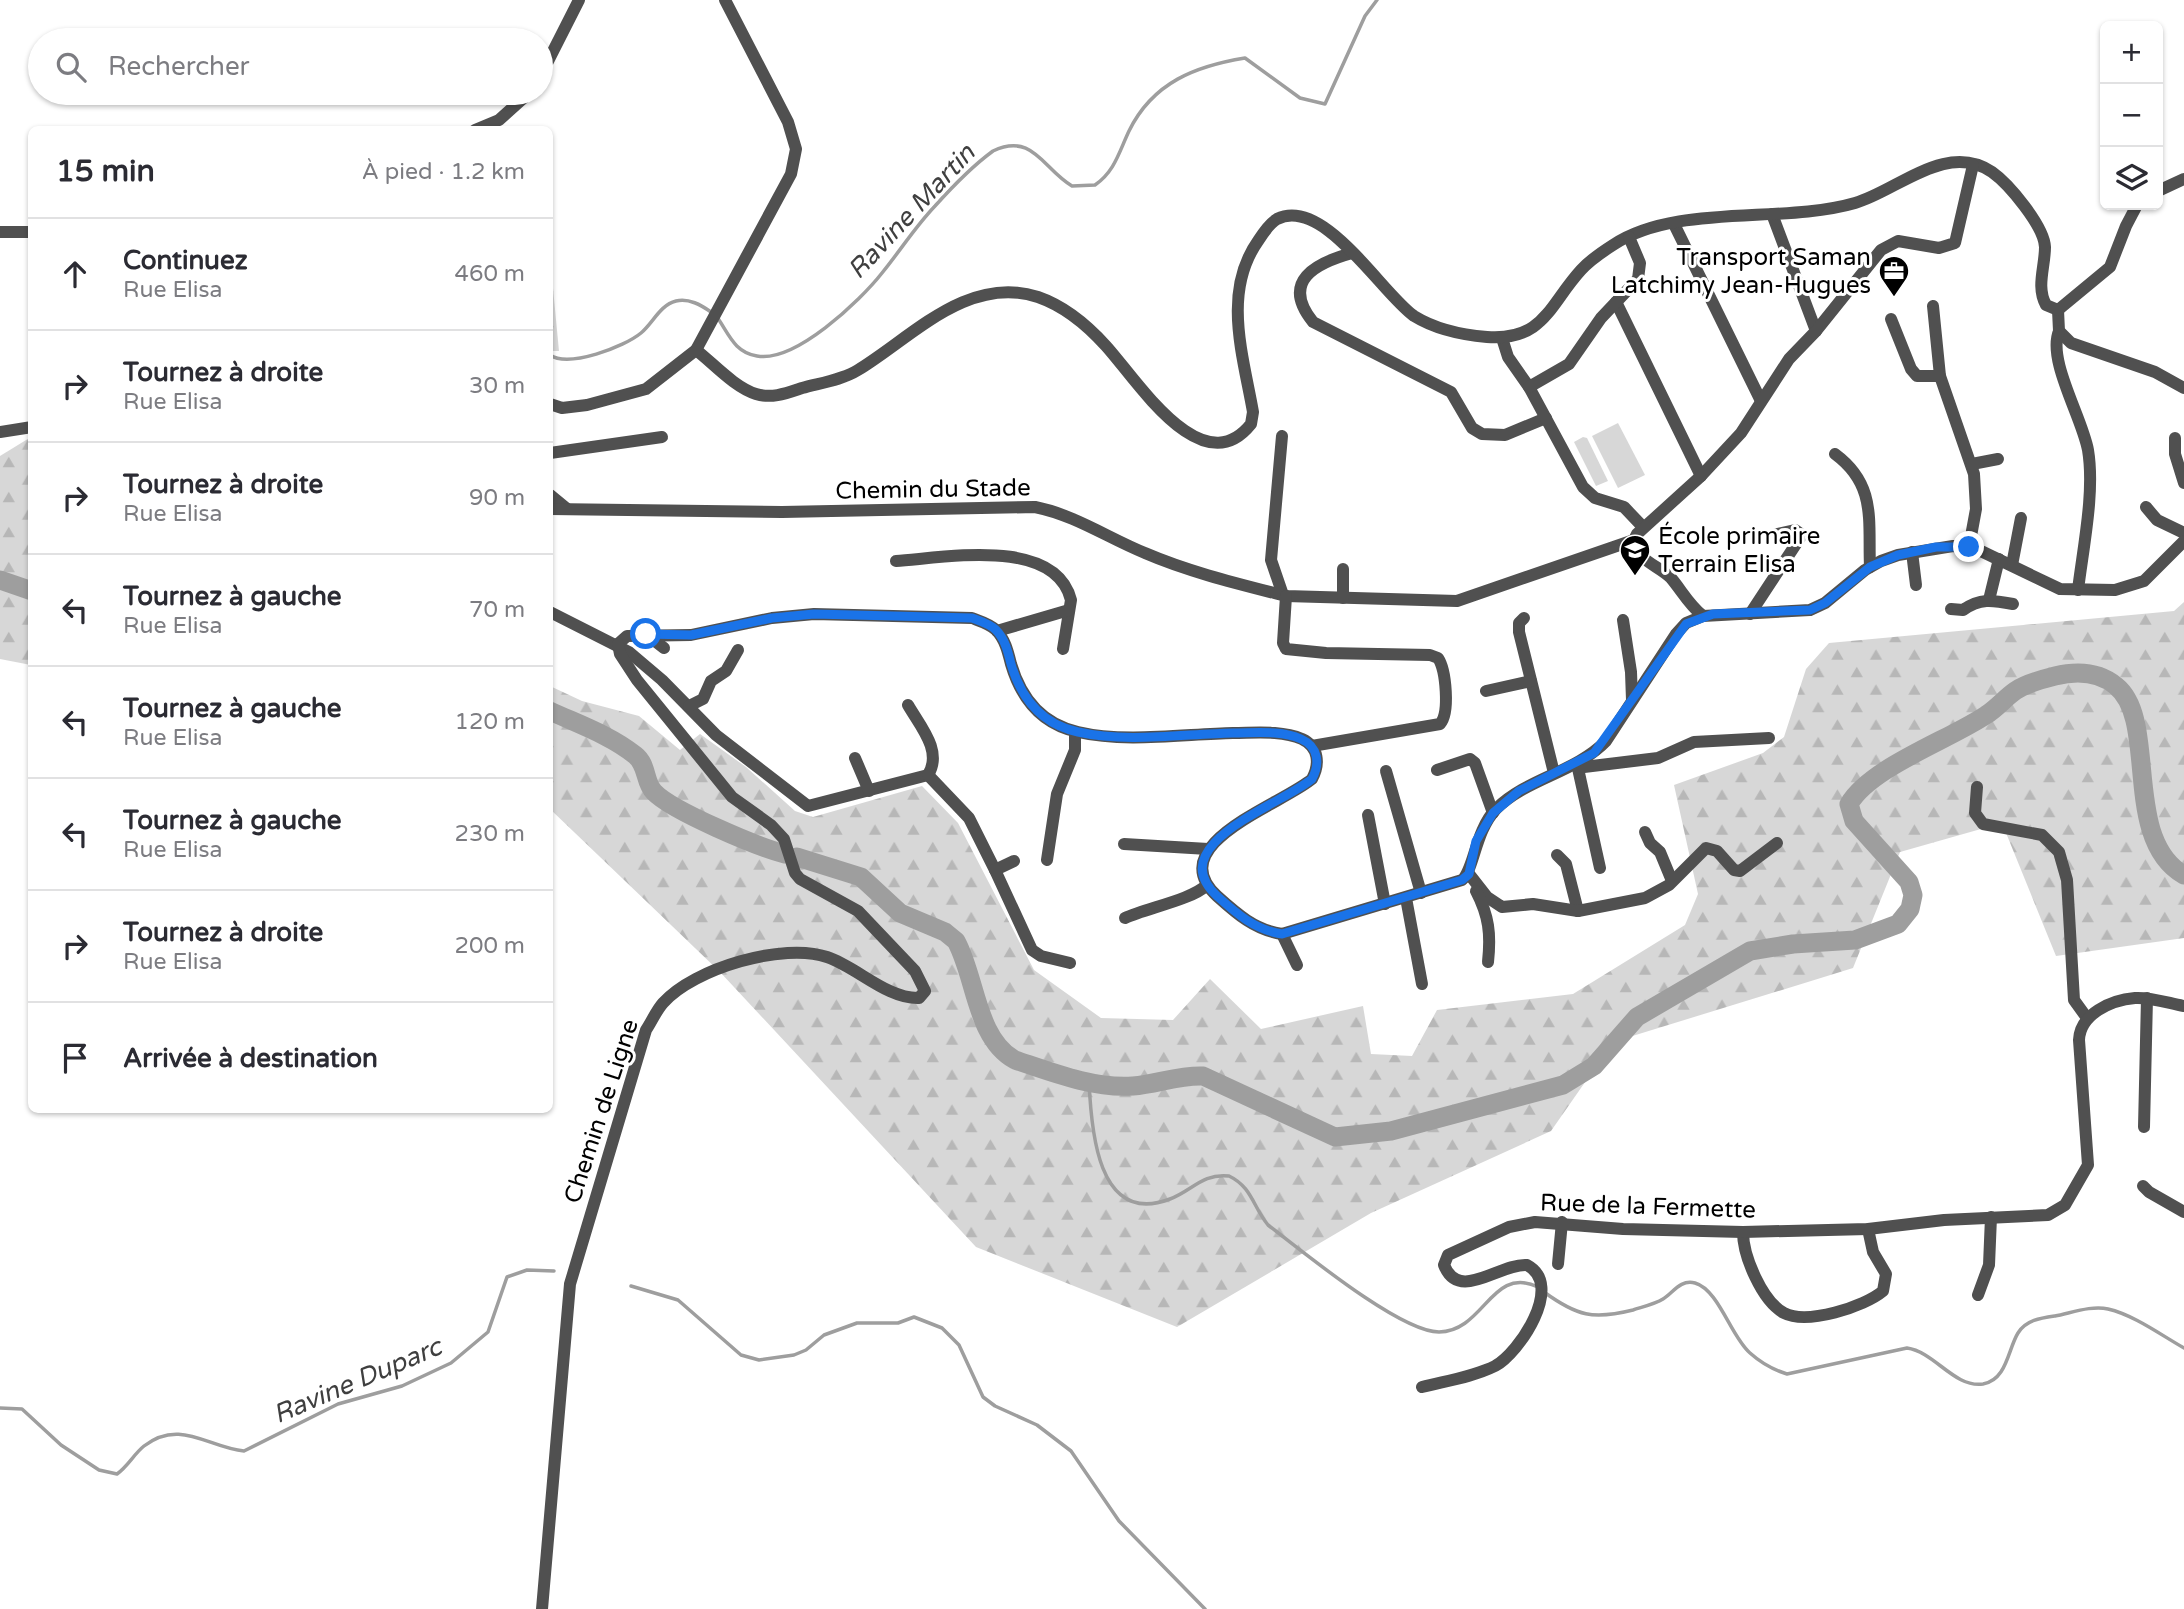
<!DOCTYPE html>
<html lang="fr">
<meta charset="utf-8">
<style>
:root{--surface:#fff;--page:#f7f7f7;--text:#2b2b33;--muted:#7c7c81;--line:#e1e1e2}
body{margin:0;font-family:"Varela Round",sans-serif;background:var(--page);color:var(--text)}
.controls{position:absolute;right:21px;top:21px;display:grid;overflow:hidden;border-radius:10px;box-shadow:0 2px 5px #0004}
.controls button{width:63px;height:63px;display:grid;place-items:center;padding:0;border:0;border-bottom:2px solid var(--line);background:var(--surface);color:var(--text);font:35px sans-serif}
.stop{position:absolute;width:21px;height:21px;margin:-16px;border:5px solid #1a73e8;border-radius:50%;background:#fff}
.stop.end{background:#1a73e8;border-color:#fff;box-shadow:0 2px 7px #0008}
.list{margin:0;padding:0;list-style:none}
h2{display:flex;justify-content:space-between;align-items:center;height:91px;margin:0;padding:0 28px;font-size:30px}
h2 small{font-size:23px;font-weight:400;color:var(--muted)}
.list li{display:grid;grid-template-columns:46px 1fr auto;gap:21px;align-items:center;box-sizing:border-box;height:112px;padding:0 28px;border-top:2px solid var(--line)}
.list b{display:block;font-size:26px;white-space:nowrap}
.list p{margin:0;font-size:23px;white-space:nowrap;color:var(--muted)}
.list em{font-size:23px;font-style:normal;color:var(--muted)}
.icon{flex:none;width:38px;height:38px;fill:none;stroke:currentColor;stroke-width:2;stroke-linecap:round;stroke-linejoin:round}
.map{position:relative;flex:none;width:2184px;height:1609px;overflow:hidden}
.search{position:absolute;background:var(--surface);box-shadow:0 2px 5px #0004;left:28px;top:28px;width:525px;height:77px;display:flex;align-items:center;gap:18px;box-sizing:border-box;padding:0 24px;border-radius:38px;color:var(--muted);font-size:26px}
.panel{position:absolute;background:var(--surface);box-shadow:0 2px 5px #0004;left:28px;top:126px;width:525px;height:987px;border-radius:10px}
.map>svg:first-child{display:block}
</style>
<div class="map">
<svg width="2184" height="1609" viewBox="0 0 2184 1609">
<defs>
<pattern id="forest-firs" width="22" height="20" patternUnits="userSpaceOnUse" patternTransform="scale(1.75)"><rect width="22" height="20" fill="#d7d7d7"/><path d="M5 1l3.5 6h-7zM16 11l3.5 6h-7z" fill="#b7b7b7"/></pattern>
</defs>
<rect width="100%" height="100%" fill="#fff"/>
<g fill="#d7d7d7">
<polygon points="1618,423 1645,475 1618,488 1592,436"/>
<polygon points="1583,437 1587,438 1608,481 1596,486 1574,442"/>
</g>
<g fill="url(#forest-firs)">
<polygon points="550,257 559,351 550,351"/>
<polygon points="31,437 31,665 0,659 0,456"/>
<polygon points="2184,602 2184,938 2056,956 2002,823 1900,852 1853,968 1613,1042 1551,1131 1371,1213 1177,1327 976,1247 720,972 550,809 550,686 582,701 639,716 680,750 700,734 746,767 795,811 813,817 922,786 958,823 1034,970 1101,1018 1173,1020 1210,979 1261,1029 1363,1006 1371,1054 1412,1056 1437,1010 1573,994 1685,925 1698,894 1674,785 1763,753 1784,737 1806,669 1829,643 2174,611"/>
</g>
<g fill="none" stroke-linecap="round" stroke-linejoin="round">
<g stroke="#9e9e9e" stroke-width="3.5">
<path d="M717,317C729,334 734,352 757,356C795,363 860,301 882,273C900,251 915,227 935,206C953,186 971,167 993,151C1033,132 1043,169 1072,186L1095,185C1115,171 1119,152 1129,131C1153,82 1196,66 1245,58L1300,98L1325,104L1365,16L1377,0"/>
<path d="M550,355C569,368 624,347 641,333C653,323 660,305 676,301C689,298 701,305 711,312"/>
<path d="M1089,1081C1091,1128 1097,1227 1170,1199C1192,1191 1202,1173 1229,1176C1252,1187 1253,1207 1268,1225C1302,1251 1400,1332 1439,1332C1485,1331 1491,1265 1538,1287"/>
<polyline points="631,1286 678,1300 741,1355 759,1360 794,1355 806,1350 824,1335 857,1323 898,1323 914,1317 942,1328 959,1345 983,1397 995,1406 1037,1425 1071,1451 1119,1521 1205,1609"/>
<path d="M1544,1292C1577,1316 1593,1320 1633,1310C1642,1307 1655,1304 1663,1299C1673,1293 1680,1279 1695,1283C1719,1290 1731,1337 1750,1353C1760,1362 1774,1370 1787,1374L1907,1348C1935,1352 1954,1388 1983,1384C2007,1380 2008,1349 2018,1333C2026,1320 2041,1318 2055,1316C2071,1313 2092,1305 2108,1309C2134,1315 2161,1335 2184,1348"/>
<path d="M0,1408L22,1409L61,1445L99,1470L117,1474C128,1466 134,1454 144,1446C180,1418 209,1448 244,1451L338,1404L402,1386L451,1363L488,1332L507,1277L527,1270L554,1271"/>
</g>
<g stroke="#9e9e9e" stroke-width="19">
<polyline points="0,580 32,591"/>
<path d="M550,711C578,724 610,735 635,755C648,765 644,782 654,792C672,811 758,847 785,854"/>
<path d="M797,857L861,877L900,913L945,932L956,941C976,977 976,1039 1015,1060C1051,1072 1094,1089 1133,1086C1157,1084 1179,1075 1203,1076L1335,1137L1391,1131L1563,1085L1594,1066L1637,1017L1750,951L1793,944L1855,940L1898,924L1910,909L1913,895L1909,882L1854,821L1849,804C1871,767 1949,740 1986,715C1997,708 2005,698 2015,691C2025,684 2043,679 2055,676C2076,671 2098,671 2116,686C2159,720 2121,839 2184,875"/>
</g>
<g stroke="#505050" stroke-width="12">
<polyline points="541,75 579,0"/>
<polyline points="475,130 499,120 529,93"/>
<polyline points="2158,191 2184,179"/>
<polyline points="1772,214 1816,331"/>
<polyline points="1674,224 1761,401"/>
<polyline points="0,232 32,232"/>
<path d="M1352,253C1316,263 1280,281 1313,322L1451,392L1472,428L1482,434L1505,435L1546,418"/>
<polyline points="1616,302 1701,476"/>
<polyline points="1933,306 1940,376 1974,474 1976,509 1969,547"/>
<polyline points="2058,310 2059,331 2071,343 2155,372 2184,388"/>
<polyline points="1891,319 1911,369 1917,376 1940,376"/>
<path d="M2059,331C2047,360 2082,417 2088,450C2095,492 2083,548 2078,590"/>
<polyline points="1502,338 1508,357 1529,387 1583,487 1595,498 1624,507 1643,527"/>
<path d="M696,350C713,363 734,387 756,394C772,399 787,393 802,388C820,383 842,380 858,370C911,338 968,274 1038,297C1064,306 1088,326 1106,346C1137,380 1202,485 1251,424L1253,412C1243,355 1222,292 1258,241C1263,233 1269,224 1277,219C1324,196 1382,294 1414,316C1435,329 1463,335 1487,337C1544,341 1549,305 1581,270C1590,260 1602,252 1613,245C1676,203 1783,224 1855,203C1897,191 1946,141 1992,172C2009,184 2044,226 2045,247C2045,267 2036,287 2046,305L2058,310L2110,267L2126,226L2137,205"/>
<polyline points="1529,387 1569,364 1601,318 1638,279 1640,263 1629,237"/>
<polyline points="550,404 562,408 587,405 646,389 696,350 791,174 796,149 788,122 725,0"/>
<polyline points="0,432 32,427"/>
<polyline points="1282,436 1271,560 1283,595"/>
<polyline points="2175,438 2175,454 2184,483"/>
<polyline points="550,453 662,437"/>
<path d="M1835,454C1877,485 1868,521 1870,567"/>
<polyline points="1972,464 1998,459"/>
<polyline points="550,495 567,509"/>
<polyline points="2146,507 2157,520 2182,532"/>
<path d="M550,509L782,512L1035,507C1075,515 1108,538 1145,553C1189,572 1239,584 1286,596L1457,601L1634,540"/>
<polyline points="1912,552 1916,585"/>
<path d="M896,561C943,558 1055,536 1071,600L1063,649"/>
<polyline points="2012,565 2021,518"/>
<path d="M1286,596L1283,643L1286,649L1326,653L1430,655L1438,658C1446,670 1450,713 1440,724L1312,746"/>
<polyline points="1343,598 1343,569"/>
<polyline points="1989,600 1999,559"/>
<path d="M1951,609L1963,610C1980,598 1992,600 2013,604"/>
<path d="M550,612L629,652L662,680L716,735L808,806L928,775C943,751 920,726 908,705"/>
<polyline points="1750,614 1802,535 1795,530 1765,537"/>
<path d="M1703,616C1689,605 1682,591 1671,578C1658,565 1635,560 1634,540L1637,534L1701,476L1741,433L1789,359L1816,331L1881,250L1898,241L1939,248L1955,243L1973,165"/>
<polyline points="1524,618 1519,623 1519,632 1554,773"/>
<polyline points="1623,620 1631,672 1632,700"/>
<polyline points="997,631 1069,610"/>
<polyline points="646,634 664,648"/>
<path d="M618,644L627,636L691,635L772,618L814,614L972,618C980,621 990,624 996,630C1005,639 1008,652 1011,664C1021,698 1041,724 1078,732C1124,743 1185,734 1233,733C1255,733 1281,730 1302,739C1319,747 1320,764 1312,779C1281,805 1161,844 1217,896C1237,914 1255,930 1282,934L1462,880C1474,870 1475,831 1496,809C1527,778 1575,773 1606,741L1676,634L1686,623L1703,616L1810,610L1825,603L1865,570L1881,561L1898,555L1953,546L1969,547L1983,552L2060,589L2115,590L2144,581L2184,541"/>
<polyline points="1486,691 1531,681"/>
<polyline points="689,706 703,699 711,681 726,671 738,650"/>
<polyline points="855,758 869,791"/>
<polyline points="1577,764 1584,767 1658,758 1694,742 1769,738"/>
<polyline points="1577,764 1600,868"/>
<polyline points="1437,770 1470,759 1475,763 1493,813"/>
<polyline points="1386,771 1421,893"/>
<polyline points="928,775 969,818 995,870"/>
<polyline points="1977,787 1975,813 1983,824 2042,835 2059,852 2067,880 2074,1000 2087,1018"/>
<polyline points="1368,815 1385,904"/>
<polyline points="1645,832 1650,843 1660,852 1672,881"/>
<polyline points="1124,844 1208,849"/>
<polyline points="1557,855 1566,864 1578,911"/>
<polyline points="1047,860 1057,794 1075,750 1075,732"/>
<polyline points="1014,861 995,870 1032,950 1041,956 1070,963"/>
<polyline points="1469,874 1487,897 1502,907 1533,904 1578,911 1645,898 1669,885 1706,848 1717,851 1734,870 1740,871 1777,843"/>
<path d="M1476,891C1489,916 1491,934 1488,962"/>
<polyline points="1406,898 1422,984"/>
<path d="M1125,918C1147,908 1191,900 1207,885"/>
<polyline points="1282,934 1297,965"/>
<polyline points="2144,1127 2147,998"/>
<polyline points="2143,1186 2149,1192 2184,1212"/>
<path d="M1743,1232C1743,1256 1762,1301 1784,1313C1807,1325 1864,1307 1883,1291L1886,1274L1873,1252L1868,1229"/>
<polyline points="1558,1264 1562,1222"/>
<polyline points="1978,1295 1989,1265 1991,1217"/>
<path d="M1422,1387C1445,1381 1473,1377 1495,1366C1519,1353 1565,1285 1527,1265C1499,1263 1459,1303 1444,1265L1448,1255L1509,1227L1535,1222L1623,1229L1743,1232L1868,1229L1944,1220L2048,1215L2065,1205L2088,1165L2079,1040C2080,1014 2111,1000 2135,998C2151,997 2168,1003 2184,1006"/>
<path d="M542,1609L570,1284L646,1030C652,1021 656,1011 663,1003C694,968 784,942 827,957C857,967 887,999 919,998L925,991L915,971L858,911L800,879L795,873L784,839L771,825L732,797L637,680L620,654L618,644"/>
</g>
</g>
<g fill="none" stroke-linecap="round" stroke-linejoin="round">
<path stroke="#1a73e8" stroke-width="9" d="M646,634L691,635L772,618L814,614L972,618C980,621 990,624 996,630C1005,639 1008,652 1011,664C1021,698 1041,724 1078,732C1127,743 1183,734 1233,733C1255,733 1281,730 1301,739C1319,747 1320,764 1312,779C1281,805 1161,844 1217,896C1237,914 1255,930 1282,934L1462,880L1469,874L1476,841L1493,813L1519,791L1594,753L1686,624L1713,614L1810,610L1825,603L1870,567L1898,555L1936,547H1969"/>
</g>
<defs>
<g id="office-pin" transform="scale(1.575)"><path d="M0 17L-7.5 6A9.5 9.5 0 1 1 7.5 6Z" fill="#000" stroke="#fff"/><path d="M-6-3h4V-5.5h4V-3h4V5H-6ZM-1-4.5V-3h2v-1.5ZM-6 0V1H6V0Z" fill="#fff"/></g>
<g id="school-pin" transform="scale(1.575)"><path d="M0 17L-7.5 6A9.5 9.5 0 1 1 7.5 6Z" fill="#000" stroke="#fff"/><path d="M0-5L7-2L0 1L-7-2ZM-4 1L0 2.5L4 1V4Q0 6-4 4Z" fill="#fff"/></g>
</defs>
<g fill-rule="evenodd">
<use href="#office-pin" x="1894" y="271"/>
<use href="#school-pin" x="1635" y="550"/>
</g>
<g text-anchor="middle" stroke-width="6" stroke-linejoin="round" paint-order="stroke">
<g font-size="24" fill="#000" stroke="#fff" text-anchor="end">
<text x="1871" y="265">Transport Saman<tspan x="1871" dy="28">Latchimy Jean-Hugues</tspan></text>
<text x="1658" y="544" text-anchor="start">École primaire<tspan x="1658" dy="28">Terrain Elisa</tspan></text>
</g>
<g font-size="24" fill="#000" stroke="#fff">
<text transform="translate(933 489) rotate(-1)" y="8">Chemin du Stade</text>
<text transform="translate(601 1111) rotate(-72)" y="8">Chemin de Ligne</text>
<text transform="translate(1648 1206) rotate(2)" y="8">Rue de la Fermette</text>
</g>
<g font-size="26" font-style="italic" fill="#3f3f3f" stroke="#fff">
<text transform="translate(911 211) rotate(-47)" y="9">Ravine Martin</text>
<text transform="translate(357 1380) rotate(-23)" y="9">Ravine Duparc</text>
</g>
</g>
</svg>
<div class="controls">
<button>+</button>
<button>−</button>
<button><svg class="icon" aria-label="layers" viewBox="0 0 24 24"><path d="M12 4l9 5-9 5-9-5zM3 14l9 5 9-5"/></svg></button>
</div>
<div class="stop" style="left:646px;top:634px"></div>
<div class="stop end" style="left:1969px;top:547px"></div>
<div class="search"><svg class="icon" aria-label="search" viewBox="0 0 24 24"><circle cx="10" cy="10" r="6"/><path d="M15 15l6 6"/></svg>Rechercher</div>
<section class="panel">
<h2>15 min<small>À pied · 1.2 km</small></h2>
<ul class="list">
<li><svg class="icon" aria-label="ahead" viewBox="0 0 24 24"><path d="M12 20V5M6 11l6-6 6 6"/></svg><div><b>Continuez</b><p>Rue Elisa</p></div><em>460 m</em></li>
<li><svg class="icon" aria-label="right" viewBox="0 0 24 24"><path d="M7 20v-9h11M14 6l5 5-5 5"/></svg><div><b>Tournez à droite</b><p>Rue Elisa</p></div><em>30 m</em></li>
<li><svg class="icon" aria-label="right" viewBox="0 0 24 24"><path d="M7 20v-9h11M14 6l5 5-5 5"/></svg><div><b>Tournez à droite</b><p>Rue Elisa</p></div><em>90 m</em></li>
<li><svg class="icon" aria-label="left" viewBox="0 0 24 24"><path d="M17 20v-9H6M10 6l-5 5 5 5"/></svg><div><b>Tournez à gauche</b><p>Rue Elisa</p></div><em>70 m</em></li>
<li><svg class="icon" aria-label="left" viewBox="0 0 24 24"><path d="M17 20v-9H6M10 6l-5 5 5 5"/></svg><div><b>Tournez à gauche</b><p>Rue Elisa</p></div><em>120 m</em></li>
<li><svg class="icon" aria-label="left" viewBox="0 0 24 24"><path d="M17 20v-9H6M10 6l-5 5 5 5"/></svg><div><b>Tournez à gauche</b><p>Rue Elisa</p></div><em>230 m</em></li>
<li><svg class="icon" aria-label="right" viewBox="0 0 24 24"><path d="M7 20v-9h11M14 6l5 5-5 5"/></svg><div><b>Tournez à droite</b><p>Rue Elisa</p></div><em>200 m</em></li>
<li><svg class="icon" aria-label="arrive" viewBox="0 0 24 24"><path d="M6 21V4h12l-3 4 3 4H6"/></svg><div><b>Arrivée à destination</b></div></li>
</ul>
</section>
</div>
